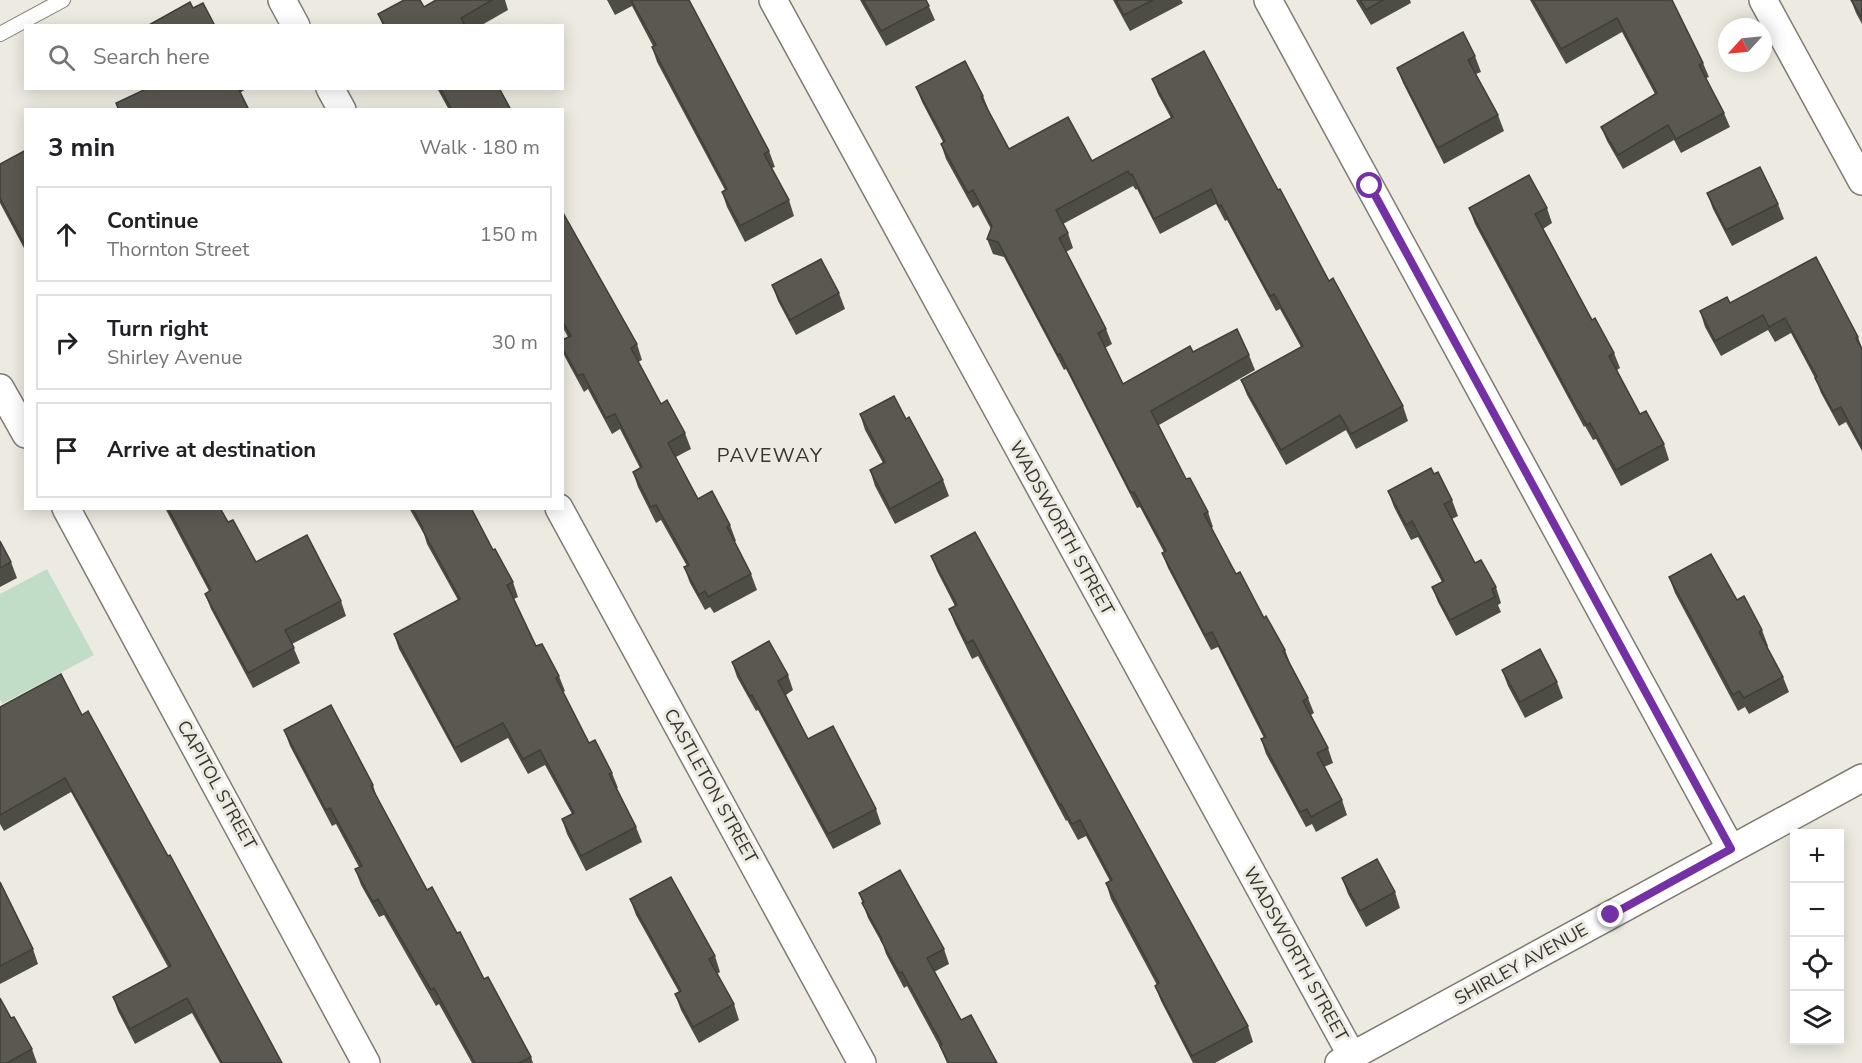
<!DOCTYPE html>
<meta charset="utf-8">
<style>
:root{--surface:#fff;--page:#f2f2f2;--text:#202124;--muted:#757577;--line:#e0e0e0}
body{margin:0;font-family:"Nunito Sans",sans-serif;background:var(--page);color:var(--text)}
.controls{position:absolute;right:18px;bottom:18px;display:grid;overflow:hidden;border-radius:0px;box-shadow:0 3px 15px #0003}
.controls button{width:54px;height:54px;display:grid;place-items:center;padding:0;border:0;border-bottom:2px solid var(--line);background:var(--surface);color:var(--text);font:30px sans-serif}
.compass{position:absolute;left:1718px;top:18px;width:54px;height:54px;border-radius:50%;background:var(--surface);box-shadow:0 3px 15px #0003;rotate:243deg}
.stop{position:absolute;width:18px;height:18px;margin:-14px;border:4px solid #7431a6;border-radius:50%;background:#fff}
.stop.end{background:#7431a6;border-color:#fff;box-shadow:0 2px 6px #0008}
.list{margin:0;padding:0;list-style:none}
h2{display:flex;justify-content:space-between;align-items:center;height:78px;margin:0;padding:0 24px;font-size:26px}
h2 small{font-size:20px;font-weight:400;color:var(--muted)}
.list li{display:grid;grid-template-columns:39px 1fr auto;gap:18px;align-items:center;box-sizing:border-box;height:96px;margin:0 12px 12px;padding:0 12px;border:2px solid var(--line);border-radius:0px}
.list b{display:block;font-size:22px;white-space:nowrap}
.list p{margin:0;font-size:20px;white-space:nowrap;color:var(--muted)}
.list em{font-size:20px;font-style:normal;color:var(--muted)}
.icon{flex:none;width:33px;height:33px;fill:none;stroke:currentColor;stroke-width:2;stroke-linecap:round;stroke-linejoin:round}
.map{position:relative;flex:none;width:1862px;height:1063px;overflow:hidden}
.search{position:absolute;background:var(--surface);box-shadow:0 3px 15px #0003;left:24px;top:24px;width:540px;height:66px;display:flex;align-items:center;gap:15px;box-sizing:border-box;padding:0 21px;border-radius:0px;color:var(--muted);font-size:22px}
.panel{position:absolute;background:var(--surface);box-shadow:0 3px 15px #0003;left:24px;top:108px;width:540px;height:402px;border-radius:0px}
.map>svg:first-child{display:block}
</style>
<div class="map">
<svg width="1862" height="1063" viewBox="0 0 1862 1063">
<rect width="100%" height="100%" fill="#edebe1"/>
<polygon fill="#c1ddc8" points="47,569 94,655 2,704 0,699 0,594"/>
<g fill="none" stroke-linecap="round" stroke-linejoin="round">
<g stroke="#7e7c73" stroke-width="16">
<polyline id="service" points="0,34 63,0"/>
</g>
<g stroke="#7e7c73" stroke-width="30">
<g id="minor">
<polyline points="282,0 296,26"/>
<polyline points="773,0 1352,1056"/>
<polyline points="1268,0 1731,849"/>
<polyline points="1763,0 1862,181"/>
<polyline points="330,88 342,110"/>
<polyline points="0,388 26,434"/>
<polyline points="66,508 366,1063"/>
<polyline points="559,508 862,1063"/>
<polyline points="1339,1063 1862,778"/>
</g>
</g>
<use href="#service" stroke="#fff" stroke-width="14"/>
<use href="#minor" stroke="#fff" stroke-width="27"/>
</g>
<g fill="#4d4c45">
<polygon points="436,0 505,0 508,10 480,26 383,26 378,14 424,7"/>
<polygon points="607,0 689,0 769,151 775,167 772,168 789,200 794,216 745,242 727,207 722,192 725,190 657,62 652,47 653,46 632,6 615,15"/>
<polygon points="860,0 926,0 935,20 886,46"/>
<polygon points="1113,0 1181,0 1183,3 1130,31"/>
<polygon points="1356,0 1410,0 1411,3 1371,25"/>
<polygon points="1530,0 1672,0 1703,63 1709,77 1706,78 1724,113 1730,127 1681,153 1674,140 1623,169 1607,141 1601,127 1655,94 1622,32 1566,64"/>
<polygon points="1851,0 1862,0 1862,24 1856,13"/>
<polygon points="1475,56 1481,72 1476,74 1498,115 1504,131 1444,164 1403,83 1397,68"/>
<polygon points="1152,79 1278,190 1329,281 1403,406 1408,421 1356,449 1346,430 1286,465 1247,395 1241,380 1301,347 1280,309 1276,311 1227,220 1225,221 1216,204 1160,234 1137,189 1136,190 1133,186 1063,224 1068,233 1073,248 1066,252 1106,329 1112,344 1105,348 1123,384 1193,352 1249,355 1255,370 1159,425 1186,479 1208,512 1213,527 1211,528 1236,574 1285,650 1290,663 1308,698 1314,713 1311,715 1328,748 1333,763 1324,767 1342,800 1347,815 1316,832 1312,824 1306,827 1266,754 1261,739 1264,738 1218,647 1211,650 1168,568 1162,553 1164,552 1140,507 1137,508 1066,369 1064,370 1004,257 993,254 987,239 991,229 978,205 973,208 946,159 941,144 943,142 922,102 916,87 983,96 989,111 1009,149 1092,161 1171,118 1158,94"/>
<polygon points="145,88 247,88 240,93 249,110 118,110 116,103 146,89"/>
<polygon points="437,88 499,88 511,110 449,110"/>
<polygon points="26,150 26,252 0,203 0,164"/>
<polygon points="1707,193 1778,204 1784,219 1732,246 1713,209"/>
<polygon points="1469,208 1547,208 1552,223 1543,229 1592,320 1614,353 1620,368 1617,370 1640,414 1664,444 1669,460 1621,486 1596,439 1593,440 1585,426 1584,427 1475,224"/>
<polygon points="562,209 565,216 637,344 642,360 638,362 661,404 685,433 691,449 676,457 698,499 730,525 736,541 734,542 751,574 757,590 714,613 710,607 705,610 690,583 684,567 687,566 661,520 656,523 638,487 633,472 640,468 620,429 612,434 588,389 584,392 565,357 562,350 562,340 568,337 562,326"/>
<polygon points="772,285 839,293 845,309 796,335 778,301"/>
<polygon points="1730,303 1858,337 1862,348 1862,451 1846,422 1839,426 1821,393 1816,380 1791,333 1775,342 1768,330 1721,356 1705,327 1700,311"/>
<polygon points="860,414 906,419 943,480 949,496 895,524 875,486 870,470 883,463 865,430"/>
<polygon points="1434,474 1452,500 1458,516 1452,519 1475,563 1496,587 1501,603 1498,605 1501,612 1456,636 1438,602 1432,587 1442,582 1418,537 1411,540 1394,507 1388,491"/>
<polygon points="165,508 220,508 228,522 256,562 341,601 346,616 292,644 300,663 253,688 211,609 205,594 209,591"/>
<polygon points="409,508 471,508 493,550 513,582 518,597 514,599 536,646 559,676 565,691 563,692 589,743 612,773 618,788 617,788 636,827 642,842 586,871 567,834 562,819 572,814 545,765 528,774 508,738 461,763 399,649 394,634 458,600 427,544 424,534"/>
<polygon points="0,541 11,562 17,578 0,587"/>
<polygon points="931,556 1248,1026 1253,1042 1215,1063 1193,1063 1161,1001 1155,986 1157,985 1111,899 1106,883 1110,881 1086,836 1078,840 1067,820 1066,821 978,656 972,659 955,624 949,609 955,606 937,571"/>
<polygon points="1669,577 1737,600 1762,630 1768,646 1767,647 1783,677 1789,692 1749,714 1745,707 1738,711 1675,593"/>
<polygon points="732,662 788,675 793,690 786,695 808,739 876,809 881,824 833,849 758,710 756,711 737,677"/>
<polygon points="1502,670 1557,682 1563,698 1525,718 1508,686"/>
<polygon points="0,707 82,715 282,1063 220,1063 192,1013 135,1044 118,1011 113,997 168,967 71,792 4,831 0,824"/>
<polygon points="284,730 373,785 377,798 427,890 457,933 531,1057 533,1063 472,1063 439,1004 436,1006 384,915 379,917 361,885 355,869 359,867 336,824 332,826 290,746"/>
<polygon points="1342,878 1395,892 1400,908 1366,927 1348,894"/>
<polygon points="0,882 33,949 38,964 0,984"/>
<polygon points="859,893 944,949 949,964 934,972 961,1020 997,1063 947,1063 940,1047 907,986 904,988 886,954 883,945 868,918"/>
<polygon points="630,899 715,956 720,972 717,974 734,1004 739,1020 699,1043 681,1010 675,994 679,992 636,915"/>
<polygon points="11,1018 32,1049 37,1063 0,1063"/>
</g>
<g fill="#5a5850" stroke="#3f3e38" stroke-width="1.5">
<polygon points="404,0 420,0 424,7 436,0 492,0 461,18 465,26 385,26 378,14"/>
<polygon points="631,0 689,0 769,151 764,154 789,200 740,226 722,192 727,189 652,47 656,45"/>
<polygon points="863,0 926,0 929,6 881,31"/>
<polygon points="1116,0 1153,0 1124,15"/>
<polygon points="1360,0 1383,0 1366,10"/>
<polygon points="1533,0 1672,0 1703,63 1699,65 1724,113 1676,139 1668,125 1618,155 1601,127 1657,93 1617,18 1561,49"/>
<polygon points="1851,0 1862,0 1862,18"/>
<polygon points="190,2 193,8 203,3 215,26 147,26"/>
<polygon points="1463,32 1475,56 1468,60 1498,115 1438,148 1397,68"/>
<polygon points="1204,51 1278,190 1280,189 1329,281 1333,278 1403,406 1351,434 1340,415 1281,450 1241,380 1303,346 1274,294 1270,296 1221,205 1219,206 1211,189 1154,219 1132,174 1130,175 1128,171 1056,210 1068,233 1059,238 1106,329 1098,333 1123,384 1190,346 1193,352 1237,329 1249,355 1151,411 1186,479 1190,478 1208,512 1204,514 1236,574 1240,572 1264,618 1266,616 1285,650 1283,651 1308,698 1303,701 1328,748 1317,753 1342,800 1311,817 1307,809 1300,812 1261,739 1266,737 1212,632 1205,635 1162,553 1166,551 1134,492 1131,493 1060,354 1058,355 998,242 987,239 992,226 973,190 968,193 941,144 945,141 916,87 965,61 983,96 981,97 1009,149 1068,117 1092,161 1173,117 1152,79"/>
<polygon points="148,88 238,88 249,110 119,110 116,103"/>
<polygon points="440,88 499,88 511,110 452,110"/>
<polygon points="26,150 26,247 0,198 0,164"/>
<polygon points="1760,167 1778,204 1726,230 1707,193"/>
<polygon points="1529,175 1547,208 1535,214 1592,320 1595,318 1614,353 1609,356 1640,414 1646,411 1664,444 1616,470 1590,423 1587,425 1579,411 1578,411 1469,208"/>
<polygon points="562,211 637,344 631,348 661,404 667,400 685,433 668,443 698,499 712,491 730,525 727,527 751,574 708,597 705,591 699,595 684,567 689,565 656,505 651,507 633,472 642,467 615,414 606,418 583,374 578,376 562,347 562,340 571,336 562,321"/>
<polygon points="1816,257 1858,337 1856,338 1862,349 1862,447 1841,407 1833,411 1815,378 1817,377 1785,318 1769,327 1763,315 1715,341 1700,311 1727,297 1730,303"/>
<polygon points="821,259 839,293 790,320 772,285"/>
<polygon points="894,396 906,419 909,417 943,480 890,509 870,470 885,462 860,414"/>
<polygon points="1431,468 1434,474 1438,472 1452,500 1444,504 1475,563 1481,560 1496,587 1492,589 1495,597 1450,620 1432,587 1444,581 1412,521 1406,525 1388,491"/>
<polygon points="168,508 220,508 228,522 233,520 256,562 307,535 341,601 285,630 294,648 248,673 205,594 211,590"/>
<polygon points="412,508 471,508 493,550 495,549 513,582 507,585 536,646 542,644 559,676 556,678 589,743 595,740 612,773 609,774 636,827 581,856 562,819 574,813 540,750 523,759 503,723 455,748 394,634 460,599 422,529 423,528"/>
<polygon points="975,532 1248,1026 1192,1056 1155,986 1159,983 1106,883 1112,880 1080,820 1072,824 1061,804 1060,805 973,640 967,643 949,609 957,605 931,556"/>
<polygon points="0,541 11,562 0,568"/>
<polygon points="1711,554 1737,600 1744,596 1762,630 1759,632 1783,677 1744,698 1739,691 1733,695 1669,577"/>
<polygon points="769,641 788,675 778,681 808,739 833,726 876,809 828,834 752,695 750,696 732,662"/>
<polygon points="1540,649 1557,682 1520,702 1502,670"/>
<polygon points="61,674 82,715 88,711 168,856 170,855 282,1063 222,1063 187,998 130,1029 113,997 171,966 65,778 0,815 0,707"/>
<polygon points="331,705 373,785 371,786 427,890 432,887 457,933 460,932 484,979 488,977 531,1057 519,1063 475,1063 434,988 431,990 378,899 373,902 355,869 362,866 330,808 326,810 284,730"/>
<polygon points="1377,859 1395,892 1360,911 1342,878"/>
<polygon points="900,870 944,949 927,958 961,1020 971,1015 997,1063 949,1063 940,1046 942,1044 902,972 899,973 881,940 882,939 862,903 864,902 859,893"/>
<polygon points="671,877 715,956 709,959 734,1004 693,1027 675,994 681,991 630,899"/>
<polygon points="0,882 33,949 0,966"/>
<polygon points="0,998 11,1018 14,1017 32,1049 7,1063 0,1063"/>
</g>
<g fill="none" stroke-linecap="round" stroke-linejoin="round">
<polyline stroke="#7431a6" stroke-width="8" points="1370,186 1731,849 1611,915"/>
</g>
<g text-anchor="middle" stroke-width="6" stroke-linejoin="round" paint-order="stroke">
<g font-size="18" fill="#353430" stroke="#edebe1">
<text transform="translate(1062 528) rotate(61)" y="6">WADSWORTH STREET</text>
<text transform="translate(217 785) rotate(61)" y="6">CAPITOL STREET</text>
<text transform="translate(711 786) rotate(61)" y="6">CASTLETON STREET</text>
<text transform="translate(1296 954) rotate(61)" y="6">WADSWORTH STREET</text>
<text transform="translate(1521 964) rotate(-29)" y="6">SHIRLEY AVENUE</text>
</g>
<g font-size="20" letter-spacing="1.5" fill="#353430" stroke="#edebe1">
<text x="770" y="462">PAVEWAY</text>
</g>
</g>
</svg>
<div class="controls">
<button>+</button>
<button>−</button>
<button><svg class="icon" aria-label="locate" viewBox="0 0 24 24"><circle cx="12" cy="12" r="6"/><path d="M12 2v4M12 18v4M2 12h4M18 12h4"/></svg></button>
<button><svg class="icon" aria-label="layers" viewBox="0 0 24 24"><path d="M12 4l9 5-9 5-9-5zM3 14l9 5 9-5"/></svg></button>
</div>
<svg class="compass" viewBox="-18 -18 36 36"><path d="M0-13l5 13h-10z" fill="#e53935"/><path d="M0 13l5-13h-10z" fill="#757577"/></svg>
<div class="stop" style="left:1370px;top:186px"></div>
<div class="stop end" style="left:1611px;top:915px"></div>
<div class="search"><svg class="icon" aria-label="search" viewBox="0 0 24 24"><circle cx="10" cy="10" r="6"/><path d="M15 15l6 6"/></svg>Search here</div>
<section class="panel">
<h2>3 min<small>Walk · 180 m</small></h2>
<ul class="list">
<li><svg class="icon" aria-label="ahead" viewBox="0 0 24 24"><path d="M12 20V5M6 11l6-6 6 6"/></svg><div><b>Continue</b><p>Thornton Street</p></div><em>150 m</em></li>
<li><svg class="icon" aria-label="right" viewBox="0 0 24 24"><path d="M7 20v-9h11M14 6l5 5-5 5"/></svg><div><b>Turn right</b><p>Shirley Avenue</p></div><em>30 m</em></li>
<li><svg class="icon" aria-label="arrive" viewBox="0 0 24 24"><path d="M6 21V4h12l-3 4 3 4H6"/></svg><div><b>Arrive at destination</b></div></li>
</ul>
</section>
</div>
